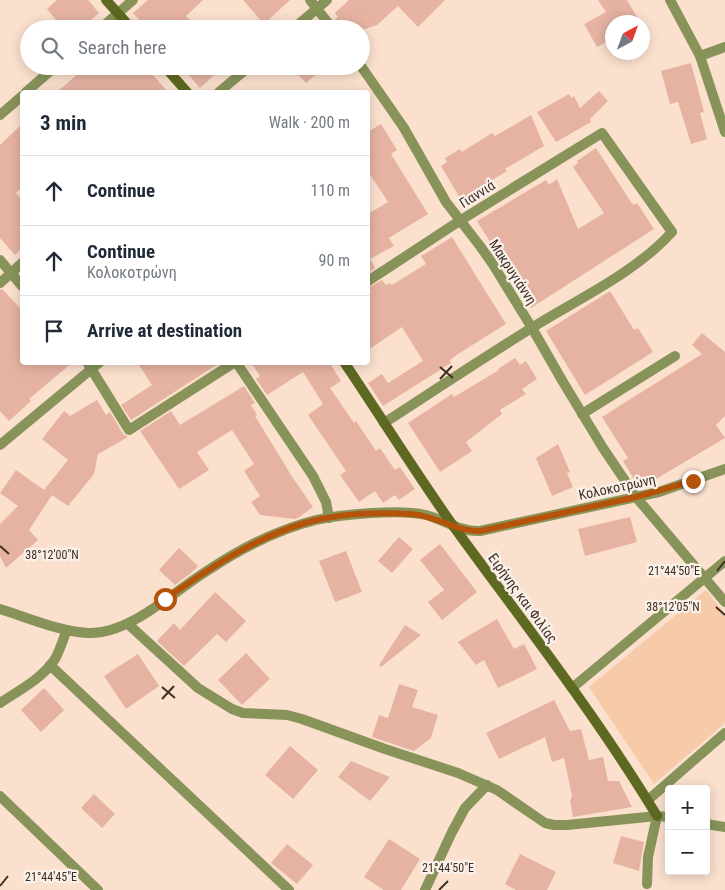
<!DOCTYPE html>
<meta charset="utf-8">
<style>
:root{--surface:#fff;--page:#f6f6f7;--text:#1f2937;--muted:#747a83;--line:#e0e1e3}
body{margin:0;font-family:"Roboto Condensed",sans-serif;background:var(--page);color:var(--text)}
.controls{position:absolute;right:15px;bottom:15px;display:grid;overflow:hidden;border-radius:5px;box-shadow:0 2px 12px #0003}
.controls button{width:45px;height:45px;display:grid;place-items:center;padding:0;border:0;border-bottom:1px solid var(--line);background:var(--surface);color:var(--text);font:25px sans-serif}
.compass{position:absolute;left:605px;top:15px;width:45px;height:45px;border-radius:50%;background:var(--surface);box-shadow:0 2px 12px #0003;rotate:41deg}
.stop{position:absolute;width:15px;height:15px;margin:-11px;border:4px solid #b45309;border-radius:50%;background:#fff}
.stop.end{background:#b45309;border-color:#fff;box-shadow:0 1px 5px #0008}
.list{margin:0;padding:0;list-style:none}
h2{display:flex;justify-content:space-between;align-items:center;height:65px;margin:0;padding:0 20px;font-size:21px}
h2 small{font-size:16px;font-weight:400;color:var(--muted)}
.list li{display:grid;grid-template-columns:32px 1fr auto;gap:15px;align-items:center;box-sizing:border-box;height:70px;padding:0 20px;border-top:1px solid var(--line)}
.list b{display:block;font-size:19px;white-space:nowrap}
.list p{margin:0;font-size:16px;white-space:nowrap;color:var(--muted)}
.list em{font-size:16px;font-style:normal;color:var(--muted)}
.icon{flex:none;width:28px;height:28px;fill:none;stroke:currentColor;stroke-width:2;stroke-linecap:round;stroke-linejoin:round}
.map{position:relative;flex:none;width:725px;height:890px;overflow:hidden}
.search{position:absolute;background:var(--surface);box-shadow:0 2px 12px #0003;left:20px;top:20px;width:350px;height:55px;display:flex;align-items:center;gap:12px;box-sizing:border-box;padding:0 18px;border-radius:28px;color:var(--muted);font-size:19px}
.panel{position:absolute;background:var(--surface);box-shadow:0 2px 12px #0003;left:20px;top:90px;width:350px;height:275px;border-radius:5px}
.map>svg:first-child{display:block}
</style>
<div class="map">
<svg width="725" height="890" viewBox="0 0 725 890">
<rect width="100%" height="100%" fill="#fbe0ce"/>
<polygon fill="#f7caa9" points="706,590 725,614 725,723 654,784 589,687"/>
<g fill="#e6b3a3">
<polygon points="57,0 88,0 99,13 81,29 64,29 47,9"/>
<polygon points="148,0 203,0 186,16 197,29 148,29 133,13"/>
<polygon points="243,0 290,0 264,24"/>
<polygon points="349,0 445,0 418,27 398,6 377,25 365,29 344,29 335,19 338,17 335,13"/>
<polygon points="598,0 627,0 640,22 612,22 612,39 597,47 584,24 606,12"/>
<polygon points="691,63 704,112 700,113 707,139 691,144 678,102 670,104 661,71"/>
<polygon points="87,66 145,66 168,92 57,92"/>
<polygon points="181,66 224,66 200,88"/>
<polygon points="290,66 325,66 306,83"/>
<polygon points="599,91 608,101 590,119 591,122 556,142 537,112 569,94 571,98 574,96 580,108"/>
<polygon points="531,115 544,146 505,169 507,171 463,198 460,198 441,166 447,162 445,158 460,149 462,152 492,133 495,136"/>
<polygon points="22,124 22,187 16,193 22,200 22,248 15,255 0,238 0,145"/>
<polygon points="381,124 397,150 391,154 428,214 389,238 394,246 370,259 375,268 368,273 368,214 388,202 368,171 368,132"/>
<polygon points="596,148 631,202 634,205 637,203 654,229 531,308 477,221 546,180 549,185 557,179 578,229 604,213 573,167 578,163 577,161"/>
<polygon points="452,237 506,324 458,354 450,360 451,363 383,406 368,383 382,374 388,383 423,361 402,327 368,350 368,294 371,291 368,288 382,280 386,285 390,283 392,285 426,264 421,256"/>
<polygon points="2,289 22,310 22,362 73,362 29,399 31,401 9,421 0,411 0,290"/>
<polygon points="610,291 634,330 638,328 653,352 585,395 546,331"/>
<polygon points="702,333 725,352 725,416 716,425 725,438 651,482 638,486 623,461 628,458 602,417 702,354 692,345"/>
<polygon points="515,358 520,365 526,361 537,379 522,389 526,394 500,410 502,414 466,442 472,451 440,472 408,423 452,394 454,397 499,370 498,369"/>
<polygon points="137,362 221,362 131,420 121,405 152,385"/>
<polygon points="251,362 329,362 341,381 330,388 354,423 356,421 376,451 380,448 395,470 400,467 415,489 399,500 395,495 383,503 375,491 359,502 340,475 346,471 308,415 323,404 303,372 267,395 256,379 260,376"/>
<polygon points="244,386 255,403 251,405 257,415 255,416 291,475 313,507 298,518 295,519 260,515 251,502 260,496 244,471 254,464 232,430 197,452 209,470 179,489 140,431 171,411 180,425"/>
<polygon points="97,400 106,415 110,412 123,434 128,437 98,454 94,474 68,506 46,491 52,495 29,530 38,540 6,568 0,556 0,524 18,506 0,493 16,470 44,490 68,460 42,439 64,411 70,416"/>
<polygon points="558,444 570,472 567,473 573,487 552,496 536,458"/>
<polygon points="630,517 637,542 585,556 578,529"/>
<polygon points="399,537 413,549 392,573 378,561"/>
<polygon points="440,544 477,592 442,620 428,602 444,590 420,560"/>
<polygon points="179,548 198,566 191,573 175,585 159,570"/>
<polygon points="346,551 362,592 335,602 319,561"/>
<polygon points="215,592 246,621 226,642 217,634 184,666 157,641 174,623 180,630"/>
<polygon points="497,619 514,649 524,644 537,669 498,688 484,660 476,665 458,642"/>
<polygon points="405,625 421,635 381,667 379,665"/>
<polygon points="246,653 270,679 242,705 218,680"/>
<polygon points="138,654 159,686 126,709 104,676"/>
<polygon points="399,684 418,690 412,707 438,715 431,738 414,751 372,737 379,715 388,718"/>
<polygon points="44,688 64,710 41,732 21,710"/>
<polygon points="554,700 570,731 581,729 589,760 603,757 608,781 619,781 632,807 573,817 570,801 572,796 564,758 552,762 545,737 499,759 486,733"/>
<polygon points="290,746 318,770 293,799 265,775"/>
<polygon points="351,761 390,777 370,801 338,777"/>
<polygon points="94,794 115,814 102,828 81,808"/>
<polygon points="621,836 644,842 639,871 613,863"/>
<polygon points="389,839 420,859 401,890 384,890 364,877"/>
<polygon points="287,844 313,865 297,884 271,863"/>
<polygon points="520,854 556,872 547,890 516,890 505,884"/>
</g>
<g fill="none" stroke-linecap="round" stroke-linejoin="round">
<g stroke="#88935a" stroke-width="10">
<polyline points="310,0 333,29"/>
<polyline points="670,0 700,56 725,132"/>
<polyline points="100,29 133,0"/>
<polyline points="293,29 327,0"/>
<polyline points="700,56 725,47"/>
<polyline points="361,66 404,128 446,202 480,246 492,263 532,328 563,382 603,448 636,497 725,602"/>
<polyline points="26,92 56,66"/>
<polyline points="219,92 250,66"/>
<polyline points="0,115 22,96"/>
<polyline points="0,260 22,286"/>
<path d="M368,281L461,220L602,133L672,232C637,271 582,297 538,324C486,356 435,390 384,423"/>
<polyline points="0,283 22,263"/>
<polyline points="87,362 129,430 235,362"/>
<polyline points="236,362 313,476 326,502 329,518"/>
<polyline points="582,414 675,356"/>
<polyline points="0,445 100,362"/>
<path d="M0,609C26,617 61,632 88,633C130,635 175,590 210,569C242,548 279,529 316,520C343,514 400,509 426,515C445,520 460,532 480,531L659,492L725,469"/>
<polyline points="128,624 198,688 232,709 243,713 287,715 302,719 385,749 458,773 497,790 545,823 554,825 567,825 657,816 669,817"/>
<polyline points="50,665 289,890"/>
<polyline points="572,688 725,561"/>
<path d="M0,703C18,691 43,678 55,659C60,650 63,639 67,630"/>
<polyline points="0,796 98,890"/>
<polyline points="648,800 725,733"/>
<polyline points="706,824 725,827"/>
<polyline points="647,884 648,857 657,816"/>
<polyline points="425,890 452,832 465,808 487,785"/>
</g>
<g stroke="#5d6920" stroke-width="10">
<polyline points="106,0 132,29"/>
<polyline points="164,66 187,92"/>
<path d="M344,362C381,417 416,473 454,527C523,622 596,715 657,816"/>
</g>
</g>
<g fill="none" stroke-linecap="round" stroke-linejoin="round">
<path stroke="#b45309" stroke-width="6" d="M165,599C209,569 254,538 305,523C338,513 377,512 411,514C435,515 456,532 480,531L636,497L693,481"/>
</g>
<path fill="none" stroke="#3f2e22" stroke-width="2" d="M440,367L453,378M440,379L452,366M0,546L9,554M717,571L725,561M716,607L725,615M162,687L175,698M162,699L174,686M0,886L8,876M439,890L448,881"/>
<g text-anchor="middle" stroke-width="4.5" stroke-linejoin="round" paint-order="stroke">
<g font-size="14" fill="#3f2e22" stroke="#faf1eb">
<text transform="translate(477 194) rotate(-32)" y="5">Γιαννιά</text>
<text transform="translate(513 272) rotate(57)" y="5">Μακρυγιάννη</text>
<text transform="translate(617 487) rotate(-12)" y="5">Κολοκοτρώνη</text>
<text transform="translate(523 598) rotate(54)" y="5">Ειρήνης και Φιλίας</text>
</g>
</g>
<g font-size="12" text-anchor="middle" fill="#3f2e22" stroke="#faf1eb" stroke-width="4.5" stroke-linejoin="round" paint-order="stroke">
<text x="52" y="559">38°12'00"N</text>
<text x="674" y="575">21°44'50"E</text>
<text x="673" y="611">38°12'05"N</text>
<text x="448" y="872">21°44'50"E</text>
<text x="51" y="881">21°44'45"E</text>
</g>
</svg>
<div class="controls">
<button>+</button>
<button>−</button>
</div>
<svg class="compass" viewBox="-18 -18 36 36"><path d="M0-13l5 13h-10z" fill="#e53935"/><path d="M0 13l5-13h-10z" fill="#747a83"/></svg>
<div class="stop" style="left:165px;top:599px"></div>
<div class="stop end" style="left:693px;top:481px"></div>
<div class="search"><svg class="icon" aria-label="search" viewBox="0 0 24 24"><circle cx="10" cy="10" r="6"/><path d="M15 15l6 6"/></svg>Search here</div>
<section class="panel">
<h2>3 min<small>Walk · 200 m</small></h2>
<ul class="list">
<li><svg class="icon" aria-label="ahead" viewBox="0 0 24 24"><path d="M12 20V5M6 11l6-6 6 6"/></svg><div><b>Continue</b></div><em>110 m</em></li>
<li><svg class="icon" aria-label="ahead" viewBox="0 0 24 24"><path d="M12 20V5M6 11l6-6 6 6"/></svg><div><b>Continue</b><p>Κολοκοτρώνη</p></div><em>90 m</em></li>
<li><svg class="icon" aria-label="arrive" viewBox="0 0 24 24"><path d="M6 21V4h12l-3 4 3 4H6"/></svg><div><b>Arrive at destination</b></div></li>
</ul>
</section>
</div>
